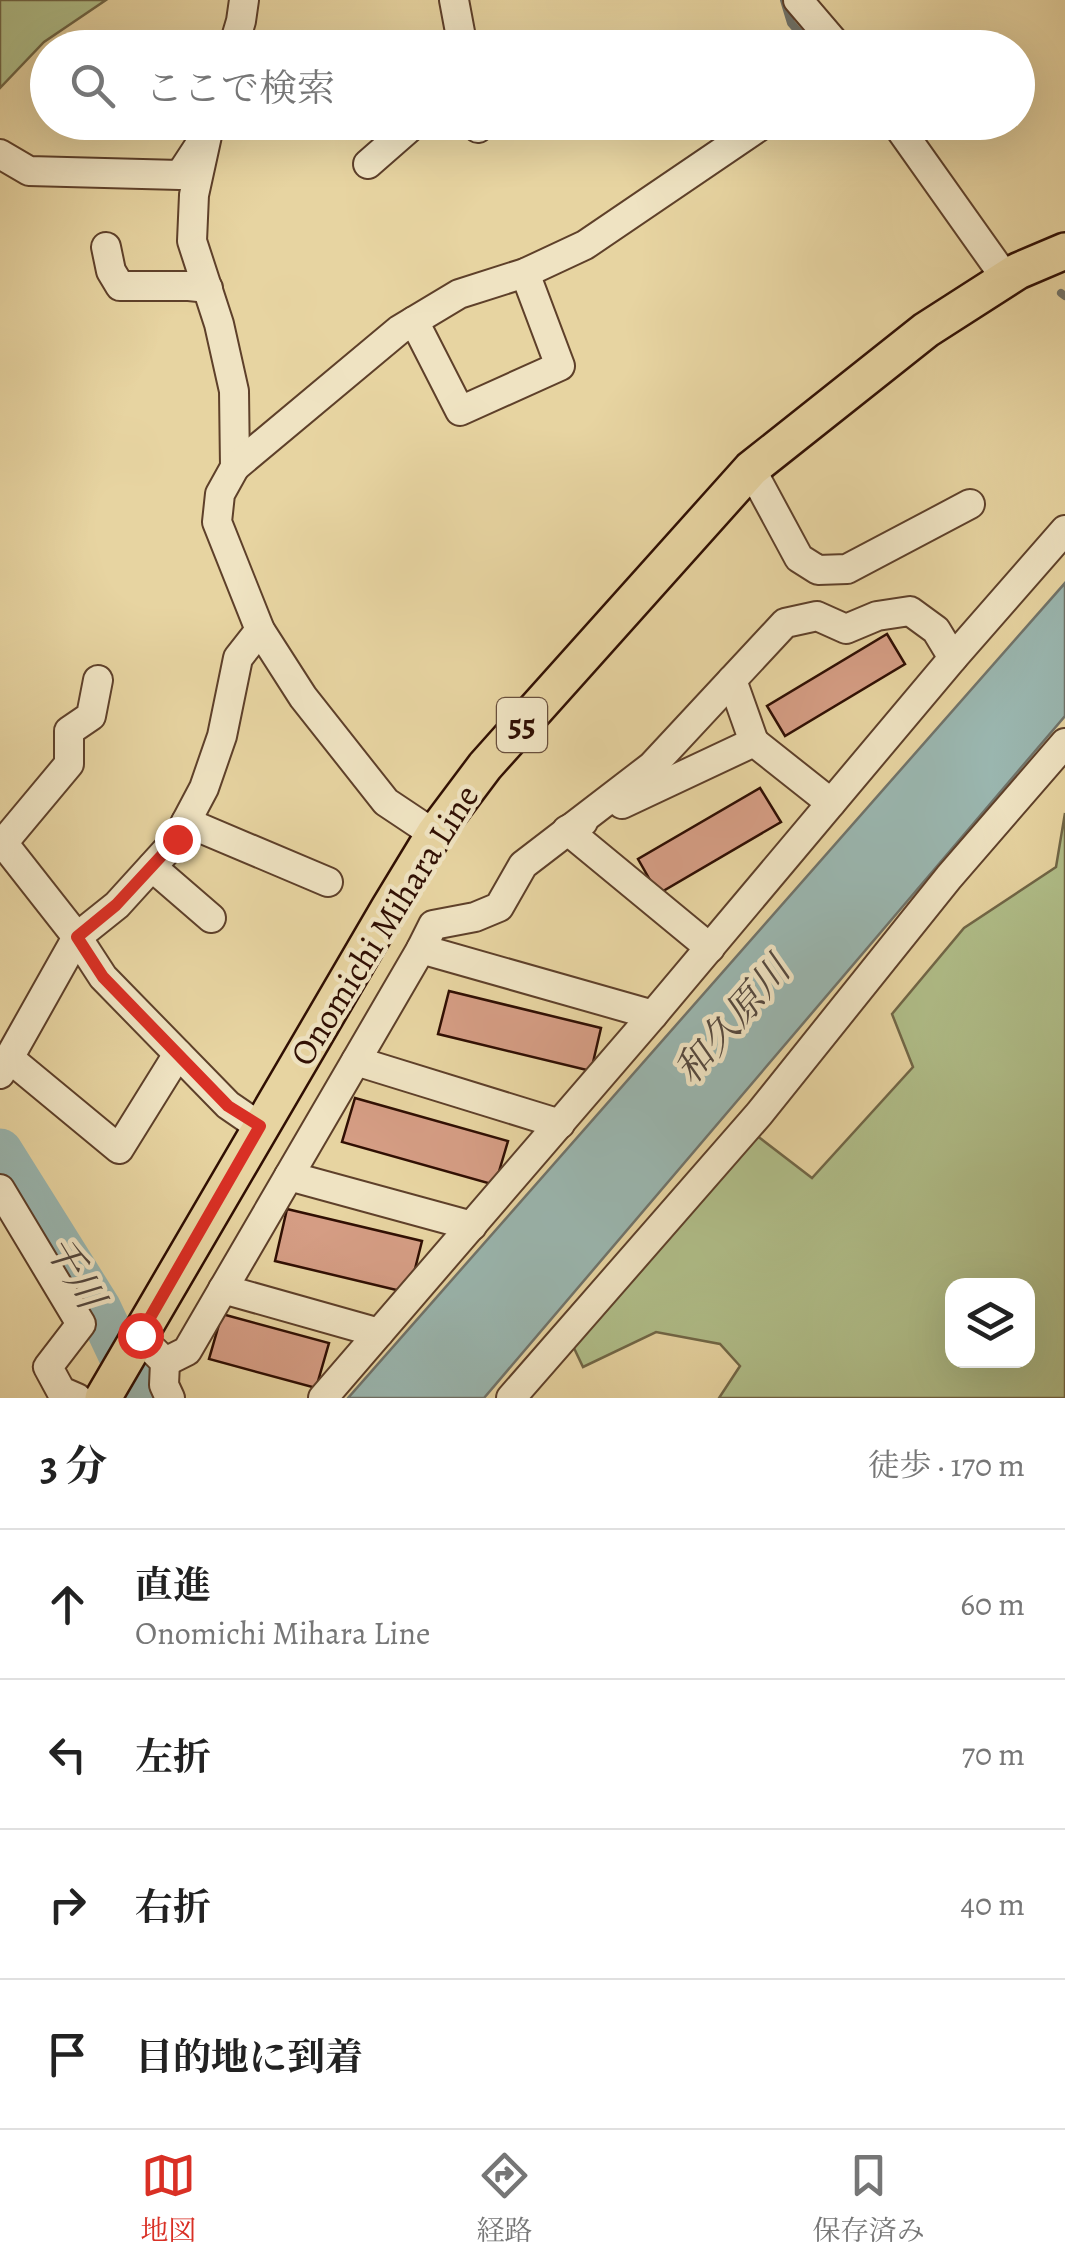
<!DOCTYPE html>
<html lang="ja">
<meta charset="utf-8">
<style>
:root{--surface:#fff;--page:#f6f6f6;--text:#222;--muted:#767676;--line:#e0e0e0;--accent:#d93025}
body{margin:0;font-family:Alegreya,"Noto Serif JP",serif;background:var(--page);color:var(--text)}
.controls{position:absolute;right:30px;bottom:30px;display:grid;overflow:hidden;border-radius:20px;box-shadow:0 10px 40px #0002}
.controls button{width:90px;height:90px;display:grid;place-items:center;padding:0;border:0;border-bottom:2px solid var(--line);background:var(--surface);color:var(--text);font:50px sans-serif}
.stop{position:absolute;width:30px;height:30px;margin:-22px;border:8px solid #d93025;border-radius:50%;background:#fff}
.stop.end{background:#d93025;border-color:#fff;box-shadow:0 2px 10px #0008}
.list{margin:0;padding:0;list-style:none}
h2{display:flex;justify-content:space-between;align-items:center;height:130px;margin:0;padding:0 40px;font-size:42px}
h2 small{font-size:32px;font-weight:400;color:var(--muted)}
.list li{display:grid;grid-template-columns:65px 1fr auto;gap:30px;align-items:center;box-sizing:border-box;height:150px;padding:0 40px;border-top:2px solid var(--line)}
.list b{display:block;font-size:38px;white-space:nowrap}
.list p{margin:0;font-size:32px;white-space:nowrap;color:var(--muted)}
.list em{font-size:32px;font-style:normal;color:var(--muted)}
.icon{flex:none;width:55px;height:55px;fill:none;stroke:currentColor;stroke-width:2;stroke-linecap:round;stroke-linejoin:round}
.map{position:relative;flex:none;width:1065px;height:1398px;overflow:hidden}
.search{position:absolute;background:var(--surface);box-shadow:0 10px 40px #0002;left:30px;right:30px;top:30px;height:110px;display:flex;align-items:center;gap:25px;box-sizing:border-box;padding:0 35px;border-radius:55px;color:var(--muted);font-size:38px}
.sheet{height:730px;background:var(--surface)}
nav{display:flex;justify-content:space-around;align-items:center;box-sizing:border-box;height:140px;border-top:2px solid var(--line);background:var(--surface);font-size:28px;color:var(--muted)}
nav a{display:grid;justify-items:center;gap:5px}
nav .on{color:var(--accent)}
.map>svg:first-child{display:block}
</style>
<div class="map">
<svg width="1065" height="1398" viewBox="0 0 1065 1398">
<rect width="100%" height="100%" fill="#e7d4a1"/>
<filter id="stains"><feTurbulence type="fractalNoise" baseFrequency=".002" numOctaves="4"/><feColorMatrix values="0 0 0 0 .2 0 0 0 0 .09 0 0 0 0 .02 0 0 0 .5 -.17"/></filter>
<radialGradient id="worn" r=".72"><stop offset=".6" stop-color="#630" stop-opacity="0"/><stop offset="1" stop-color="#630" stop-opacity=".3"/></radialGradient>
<g fill="#b0be89" stroke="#706646" stroke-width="2.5" fill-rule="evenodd">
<polygon points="0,0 106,0 44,42 0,88"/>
<path d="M1065,813V1398H719L740,1366L720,1344L656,1332L583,1367L573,1346L756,1135L812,1178L913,1067L892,1014L964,928L1056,867ZM952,1286H1028V1360H952Z"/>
</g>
<polygon fill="#9ab6af" stroke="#70736a" stroke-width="2.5" points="1065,583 1065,716 484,1398 348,1398"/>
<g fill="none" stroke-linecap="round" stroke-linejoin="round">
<g stroke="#70736a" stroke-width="8">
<polyline points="784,0 791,23 813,48"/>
<polyline points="1061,293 1065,296"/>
</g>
<polyline stroke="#9ab6af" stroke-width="45" points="0,1151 99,1309 141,1398"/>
</g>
<g fill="#d59d84" stroke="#300f03" stroke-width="2.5">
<polygon points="887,634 905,664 785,736 767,706"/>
<polygon points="760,788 781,822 658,894 638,859"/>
<polygon points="449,991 601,1028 591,1071 438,1034"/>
<polygon points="355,1098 508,1141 495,1185 342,1142"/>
<polygon points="287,1209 422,1241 409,1293 275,1261"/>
<polygon points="222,1314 329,1343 316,1388 209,1359"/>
</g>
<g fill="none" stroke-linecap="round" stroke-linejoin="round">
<g stroke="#5e402a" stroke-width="32">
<g id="minor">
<polyline points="454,0 463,48"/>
<polyline points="798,0 839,48"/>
<polyline points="233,48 241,21 244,0"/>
<polyline points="210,122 194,195 192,241 219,324 234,391 235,467 220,494 217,522 260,630 303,697 386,802 434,834"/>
<polyline points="477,122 478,128"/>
<polyline points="895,122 1007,280"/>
<polyline points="0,154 29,171 180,175 199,146"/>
<polyline points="368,164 416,122"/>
<polyline points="106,247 111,271 120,286 189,286 208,288"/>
<polyline points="414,321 460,411 560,366 525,273"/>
<polyline points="235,467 399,330 459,294 525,273 585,245 766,122"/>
<polyline points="751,469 799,558 818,570 847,569 970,504"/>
<polyline points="732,680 754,742"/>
<polyline points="622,804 754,742 831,803"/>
<polyline points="186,822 328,882"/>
<polyline points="583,822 567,830 710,948"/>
<polyline points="0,839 77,937 103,977 228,1105 260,1127"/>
<polyline points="3,843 69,764 69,731 91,716 98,680"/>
<polyline points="152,867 211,918"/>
<polyline points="421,949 653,1015"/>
<polyline points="9,1058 119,1149 178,1054"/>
<polyline points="356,1061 560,1124"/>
<polyline points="0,1074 77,937 117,905 177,839 204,788 222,736 238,658 260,630"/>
<polyline points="289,1176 472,1226"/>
<polyline points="0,1189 81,1324 48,1367 61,1391 77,1398"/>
<polyline points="223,1289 379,1333"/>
<polyline points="154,1351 165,1362 164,1385 170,1398"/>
<polyline points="165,1362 187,1351 421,949 433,925 475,917 499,907 523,865 652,766 785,623 817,616 846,629 877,616 910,611 936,630 953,658"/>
<polyline points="323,1398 653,1015 953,658 1065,530"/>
<polyline points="511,1398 759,1114 949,877 1065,743"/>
</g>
</g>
<g stroke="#300f03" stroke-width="40">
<polyline id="major" points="103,1398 389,908 434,834 485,766 751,469 926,330 1018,271 1065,251"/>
</g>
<use href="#minor" stroke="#efe3c2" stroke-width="28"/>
<use href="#major" stroke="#e7d4a1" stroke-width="35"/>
</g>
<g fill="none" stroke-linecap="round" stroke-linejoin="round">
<polyline stroke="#d93025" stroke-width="12" points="140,1335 260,1126 228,1106 103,977 77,937 116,905 177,839"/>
</g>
<g text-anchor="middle" stroke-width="9" stroke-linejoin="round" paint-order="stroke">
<rect fill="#efe3c2" stroke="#694f3c" stroke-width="2.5" x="497" y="698" width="50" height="54" rx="8"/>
<g font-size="32" font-weight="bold" fill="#300f03">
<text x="522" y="736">55</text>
</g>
<g font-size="35" fill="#300f03" stroke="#efe3c2">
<text transform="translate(384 925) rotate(-58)" y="12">Onomichi Mihara Line</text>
</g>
<g font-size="38" font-style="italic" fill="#55493f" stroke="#efe3c2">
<text transform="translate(732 1020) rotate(-49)" y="13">和久原川</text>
<text transform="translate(75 1272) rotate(59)" y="13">千川</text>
</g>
</g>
<rect width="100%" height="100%" filter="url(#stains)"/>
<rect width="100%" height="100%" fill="url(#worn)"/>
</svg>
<div class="controls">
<button><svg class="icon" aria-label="layers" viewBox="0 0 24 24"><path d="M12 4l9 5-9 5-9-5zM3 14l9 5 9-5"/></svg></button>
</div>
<div class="stop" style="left:140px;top:1335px"></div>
<div class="stop end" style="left:177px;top:839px"></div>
<div class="search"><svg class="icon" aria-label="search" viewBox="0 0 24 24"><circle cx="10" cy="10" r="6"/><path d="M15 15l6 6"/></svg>ここで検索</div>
</div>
<section class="sheet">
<h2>3 分<small>徒歩 · 170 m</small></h2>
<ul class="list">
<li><svg class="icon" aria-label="ahead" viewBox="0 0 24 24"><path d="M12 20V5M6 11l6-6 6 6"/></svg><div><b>直進</b><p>Onomichi Mihara Line</p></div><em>60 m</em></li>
<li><svg class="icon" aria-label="left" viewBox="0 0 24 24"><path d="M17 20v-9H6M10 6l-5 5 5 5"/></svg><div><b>左折</b></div><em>70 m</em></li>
<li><svg class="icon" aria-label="right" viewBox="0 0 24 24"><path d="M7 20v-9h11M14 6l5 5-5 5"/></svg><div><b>右折</b></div><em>40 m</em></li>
<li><svg class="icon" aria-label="arrive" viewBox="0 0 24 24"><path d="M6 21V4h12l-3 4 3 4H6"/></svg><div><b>目的地に到着</b></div></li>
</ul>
</section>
<nav>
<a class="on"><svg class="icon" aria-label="map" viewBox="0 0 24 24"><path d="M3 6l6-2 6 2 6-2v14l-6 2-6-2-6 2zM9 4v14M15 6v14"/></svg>地図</a>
<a><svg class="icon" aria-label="directions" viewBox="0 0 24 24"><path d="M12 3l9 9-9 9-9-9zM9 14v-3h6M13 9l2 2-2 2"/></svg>経路</a>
<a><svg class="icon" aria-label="saved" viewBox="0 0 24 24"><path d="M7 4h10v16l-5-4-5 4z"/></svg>保存済み</a>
</nav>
